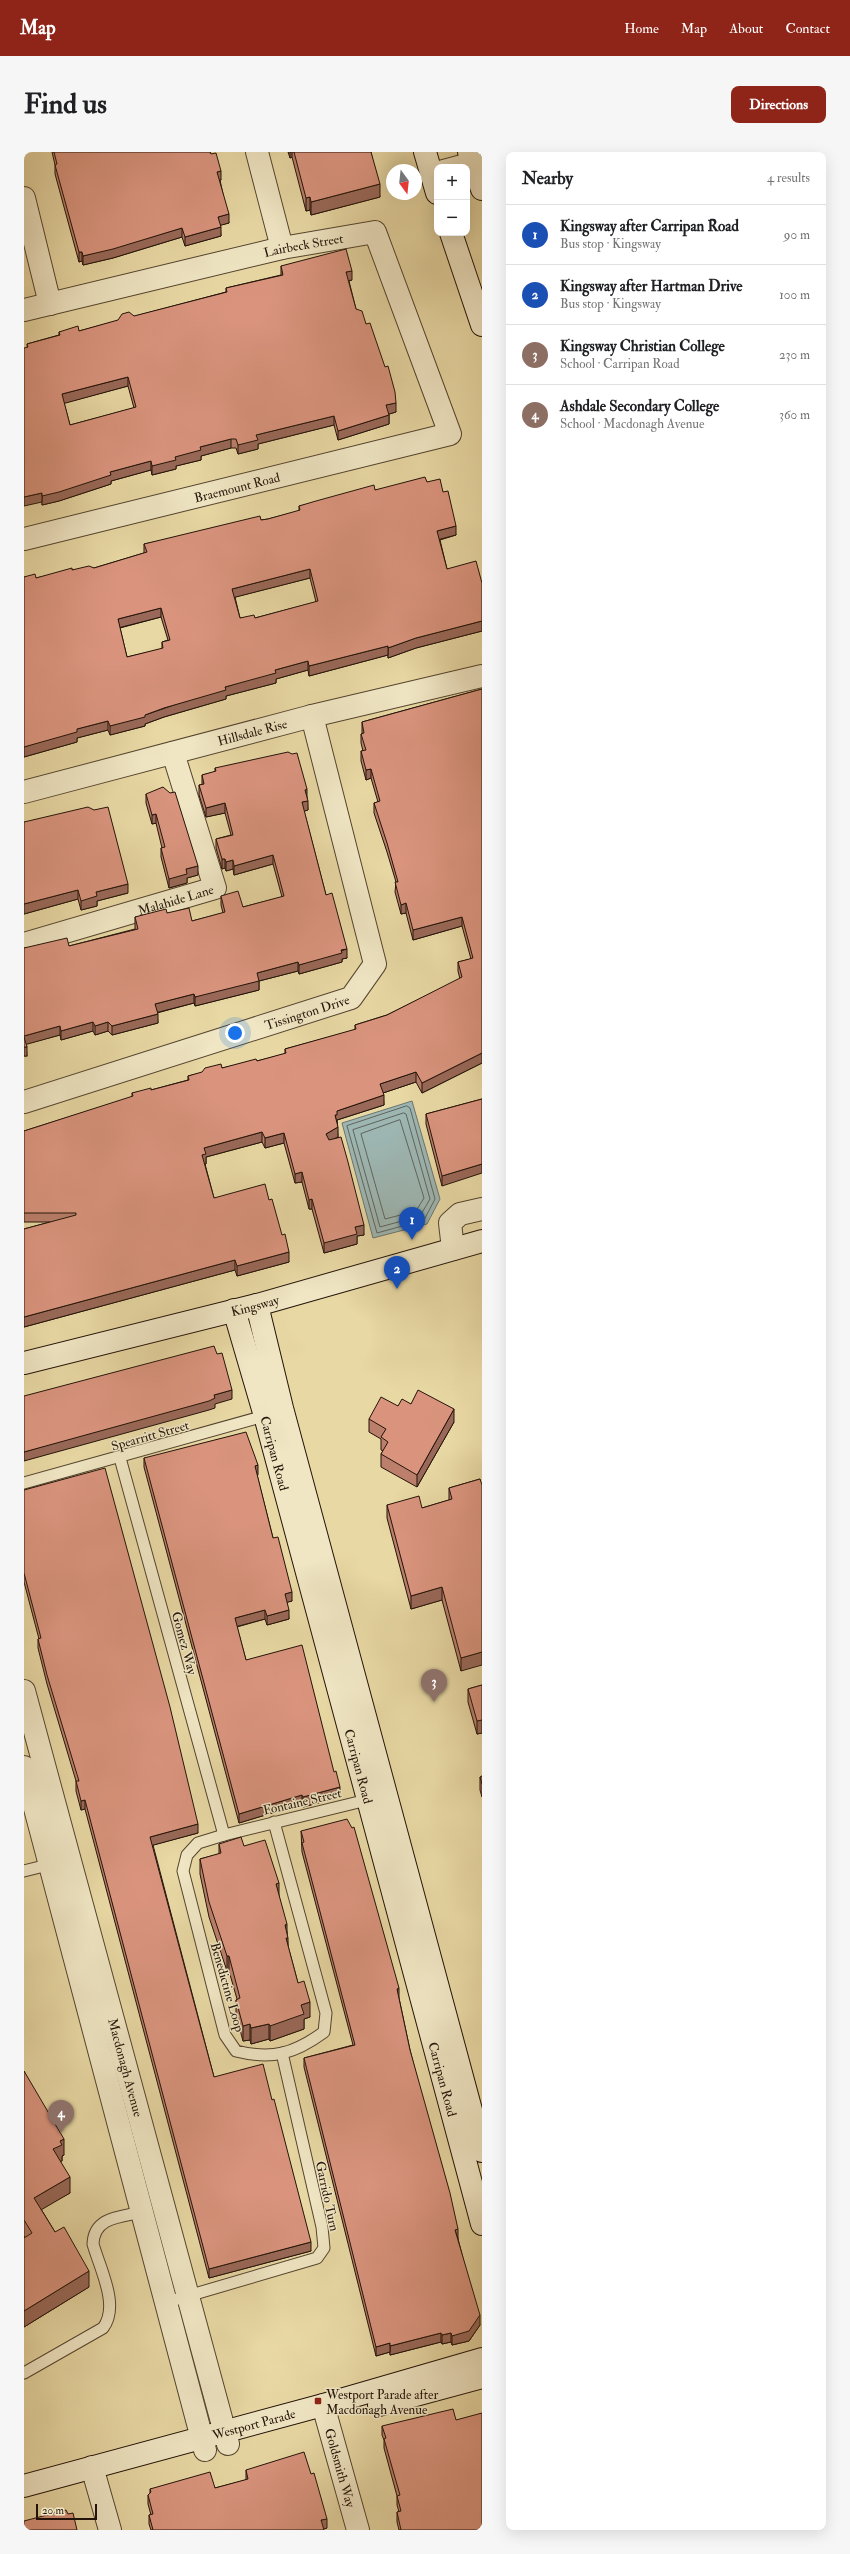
<!DOCTYPE html>
<meta charset="utf-8">
<style>
:root{--surface:#fff;--page:#f6f6f6;--text:#202124;--muted:#757577;--line:#e0e0e0;--accent:#8f2418}
body{margin:0;font-family:"IM FELL Double Pica",serif;background:var(--page);color:var(--text)}
.controls{position:absolute;right:12px;top:12px;display:grid;overflow:hidden;border-radius:8px;box-shadow:0 4px 16px #0002}
.controls button{width:36px;height:36px;display:grid;place-items:center;padding:0;border:0;border-bottom:1px solid var(--line);background:var(--surface);color:var(--text);font:20px sans-serif}
.compass{position:absolute;left:362px;top:12px;width:36px;height:36px;border-radius:50%;background:var(--surface);box-shadow:0 4px 16px #0002;rotate:165deg}
.scale{position:absolute;left:12px;bottom:10px;width:61px;box-sizing:border-box;padding-left:4px;border:2px solid #231308;border-top:0;font-size:11px;line-height:14px;white-space:nowrap;color:#231308;-webkit-text-stroke:3px #f0e6c4;paint-order:stroke}
.you{position:absolute;left:211px;top:881px;width:14px;height:14px;margin:-10px;border:3px solid #fff;border-radius:50%;background:#1a73e8;box-shadow:0 0 0 6px #1a73e833}
.badge{display:grid;place-items:center;width:26px;height:26px;border-radius:50%;background:var(--accent);color:#fff;font-size:13px;font-weight:700}
.pin{position:absolute;translate:-50% -33px;filter:drop-shadow(0 1px 2px #0008)}
.pin::after{content:'';position:absolute;top:21px;width:14px;height:12px;background:inherit;clip-path:polygon(0 0,100% 0,50% 100%)}
.list{margin:0;padding:0;list-style:none}
h2{display:flex;justify-content:space-between;align-items:center;height:52px;margin:0;padding:0 16px;font-size:17px}
h2 small{font-size:13px;font-weight:400;color:var(--muted)}
.list li{display:grid;grid-template-columns:26px 1fr auto;gap:12px;align-items:center;box-sizing:border-box;height:60px;padding:0 16px;border-top:1px solid var(--line)}
.list b{display:block;font-size:15px;white-space:nowrap}
.list p{margin:0;font-size:13px;white-space:nowrap;color:var(--muted)}
.list em{font-size:13px;font-style:normal;color:var(--muted)}
.map{position:relative;flex:none;width:458px;height:2378px;overflow:hidden;border-radius:8px}
header{display:flex;align-items:center;gap:24px;box-sizing:border-box;height:56px;padding:0 20px;background:var(--accent);color:#fff}
header strong{font-size:19px}
nav{display:flex;gap:22px;margin-inline-start:auto;font-size:14px}
.intro{display:flex;align-items:center;justify-content:space-between;box-sizing:border-box;height:96px;padding:0 24px}
h1{margin:0;font-size:28px}
.button{padding:10px 18px;border-radius:8px;background:var(--accent);color:#fff;font-size:14px;font-weight:700}
main{display:flex;gap:24px;padding:0 24px}
aside{flex:1;background:var(--surface);border-radius:8px;box-shadow:0 4px 16px #0002}
.map>svg:first-child{display:block}
</style>
<header>
<strong>Map</strong>
<nav><a>Home</a><a>Map</a><a>About</a><a>Contact</a></nav>
</header>
<div class="intro"><h1>Find us</h1><a class="button">Directions</a></div>
<main>
<div class="map">
<svg width="458" height="2378" viewBox="0 0 458 2378">
<rect width="100%" height="100%" fill="#e8d8a4"/>
<filter id="stains"><feTurbulence type="fractalNoise" baseFrequency=".005" numOctaves="4"/><feColorMatrix values="0 0 0 0 .2 0 0 0 0 .09 0 0 0 0 .02 0 0 0 .5 -.17"/></filter>
<radialGradient id="worn" r=".72"><stop offset=".6" stop-color="#630" stop-opacity="0"/><stop offset="1" stop-color="#630" stop-opacity=".3"/></radialGradient>
<polygon fill="#9db6b2" stroke="#6c756e" points="388,949 416,1047 403,1072 349,1086 318,971"/>
<g fill="none" stroke-linecap="round" stroke-linejoin="round">
<g stroke="#60645d" stroke-width="1">
<polygon points="383,954 386,956 411,1047 400,1068 353,1081 323,974"/>
<polygon points="380,961 382,962 406,1047 396,1064 356,1075 329,978"/>
<polygon points="376,968 400,1046 392,1059 361,1067 337,982"/>
</g>
<g stroke="#54442f" stroke-width="13">
<g id="lane">
<polyline points="413,15 458,3"/>
<polyline points="96,1306 200,1683"/>
<polyline points="0,1331 244,1263"/>
<path d="M250,1670L302,1861L300,1880C270,1902 248,1908 212,1899L201,1883L159,1719L163,1703L174,1691L200,1683L347,1647"/>
<polyline points="0,1719 28,1712"/>
<polyline points="140,2151 293,2106 300,2096 298,2075 258,1901"/>
<path d="M0,2221L79,2176C96,2154 76,2117 69,2092C70,2063 100,2065 122,2059"/>
</g>
</g>
<g stroke="#54442f" stroke-width="24">
<g id="street">
<polyline points="233,0 258,96"/>
<polyline points="0,46 26,152"/>
<path id="s1" d="M0,158L258,96L351,80L426,282L0,387"/>
<path id="s2" d="M0,640L288,564L458,524"/>
<path id="s3" d="M0,792L191,736L149,601"/>
<path id="s4" d="M0,950L327,846L351,812L288,564"/>
<polyline points="429,1097 426,1071 436,1062 458,1057"/>
<path id="s5" d="M0,1539L204,2292"/>
<polyline points="0,1615 181,2298"/>
<path id="s6" d="M299,2253L334,2378"/>
<polyline points="68,2315 86,2378"/>
</g>
</g>
<g stroke="#231308" stroke-width="24">
<g id="secondary">
<polyline points="401,0 413,41"/>
<polyline points="445,0 458,37"/>
<polyline points="427,81 458,173"/>
<polyline points="233,1153 258,1256 458,1999"/>
<path id="s7" d="M210,1158L241,1264L458,2072"/>
<path id="s8" d="M0,1211L233,1153L458,1089"/>
<polyline points="355,2253 458,2225"/>
<path id="s9" d="M0,2334L299,2253L458,2207"/>
</g>
</g>
<use href="#lane" stroke="#f0e6c4" stroke-width="11"/>
<use href="#street" stroke="#f0e6c4" stroke-width="22"/>
<use href="#secondary" stroke="#f0e6c4" stroke-width="22"/>
</g>
<g fill="#bb7f6c" stroke="#231308" fill-rule="evenodd">
<polygon points="28,0 186,0 197,28 196,28 205,71 196,73 197,84 161,94 158,85 89,106 59,113 58,109 55,110 31,22 31,13"/>
<polygon points="264,0 347,0 356,45 287,63 286,58 282,59 268,5 266,6"/>
<path d="M257,114L328,128L325,129L332,157L342,172L372,260L365,262V272L314,288L310,273L234,292V297L214,302L212,296H207L177,304V308L152,314V317L128,323L127,318L87,329V332L35,349L18,353V350L3,192L35,183V180L55,179L202,140V136L257,123ZM104,234L110,256L46,273L40,251Z"/>
<path d="M403,330L419,340L432,383L416,388L423,417L458,431V479L392,496L364,506V503L285,524L284,518L252,527V531L202,544V547L140,565L121,572V574L86,583L84,578L53,586V590L0,605V425L12,426L48,418L70,416L120,401V392L237,368L244,367L275,359V354L351,338ZM286,426L292,450L231,466H216L211,445ZM137,465L144,488L138,490V497L103,505L96,476Z"/>
<polygon points="458,537 458,911 398,941 392,930 359,941 360,953 313,968 314,985 340,1083 333,1084 333,1092 300,1101 288,1057 285,1057 278,1030 271,1031 260,991 241,996 238,990 182,1005 182,1012 181,1012 190,1046 245,1048 265,1110 213,1124 211,1118 0,1175 0,1077 26,1070 0,1070 0,979 108,945 108,941 127,938 164,928 164,924 198,916 233,909 261,902 261,897 331,878 331,873 363,863 436,827 434,819 434,810 447,807 438,774 389,788 382,761 377,762 371,740 372,730 363,700 350,661 350,651 354,650 347,626 342,628 337,609 337,599 339,599 337,591 337,582 338,582 338,570"/>
<polygon points="191,616 283,645 284,658 280,659 302,743 323,806 318,807 318,810 275,822 274,819 235,829 235,838 171,854 170,851 133,861 134,871 88,883 84,879 71,883 69,879 37,888 36,883 2,892 3,904 0,904 0,796 45,794 111,777 111,765 143,761 168,769 199,761 197,753 197,744 219,755 258,745 249,712 210,723 209,717 202,719 201,716 198,717 192,696 192,687 207,683 201,661 182,665 175,643 175,633 178,633 178,623 191,620"/>
<polygon points="122,642 174,723 163,726 163,731 145,736 137,705 137,696 138,696 132,671 128,672 122,651"/>
<polygon points="0,670 104,741 73,749 73,754 57,758 54,747 0,762"/>
<polygon points="458,947 418,1034 402,972 402,962"/>
<polygon points="387,1252 430,1270 393,1335 357,1315 357,1302 359,1299 357,1298 357,1287 345,1280 345,1267 374,1254"/>
<polygon points="120,1306 234,1323 233,1323 249,1386 268,1449 263,1450 265,1467 243,1473 241,1467 213,1475 222,1508 316,1645 279,1655 278,1652 215,1671 120,1315"/>
<polygon points="456,1327 437,1519 418,1448 387,1457 363,1366 363,1353 398,1356 425,1348 425,1336"/>
<polygon points="0,1338 174,1681 129,1693 190,1925 287,2099 185,2126 61,1657 57,1658 52,1639 52,1629 23,1532 14,1496 14,1487 15,1487 0,1430"/>
<polygon points="458,1533 458,1581 453,1582 444,1550 444,1537"/>
<polygon points="458,1624 458,1645 456,1638 456,1625"/>
<polygon points="277,1679 375,1846 386,1898 456,2173 445,2189 428,2193 427,2190 418,2192 417,2190 366,2203 366,2200 352,2204 280,1915 280,1906 329,1893 278,1700"/>
<polygon points="195,1692 220,1694 255,1744 263,1780 264,1794 274,1831 286,1865 280,1867 280,1877 246,1889 245,1887 227,1892 226,1888 219,1889 212,1863 212,1848 213,1847 205,1819 203,1819 185,1765 176,1722 176,1707 195,1702"/>
<polygon points="0,1919 40,2003 38,2004 38,2009 36,2009 46,2041 17,2057 31,2080 65,2135 0,2175 0,2086 1,2085 0,2084"/>
<polygon points="358,2274 458,2378 375,2378 373,2370 373,2360 375,2360 373,2353 373,2344 360,2296 360,2288 358,2283"/>
<polygon points="222,2318 303,2376 299,2377 300,2378 127,2378 125,2372 125,2363 127,2363 124,2352 124,2343 126,2341 126,2337 191,2336 222,2328"/>
</g>
<g fill="#996858" stroke="#231308">
<polygon points="266,0 268,0 268,5 266,6"/>
<polygon points="197,19 197,28 193,29 193,20"/>
<polygon points="356,32 356,45 287,63 287,50"/>
<polygon points="286,45 286,58 282,59 282,46"/>
<polygon points="205,62 205,71 194,74 194,65"/>
<polygon points="197,75 197,84 161,94 161,85"/>
<polygon points="158,76 158,85 89,106 59,113 59,104"/>
<polygon points="55,100 58,100 58,109 55,110"/>
<polygon points="328,119 328,128 322,129 322,120"/>
<polygon points="104,225 104,234 38,252 38,242"/>
<polygon points="372,251 372,260 362,263 362,253"/>
<polygon points="365,263 365,272 314,288 314,279"/>
<polygon points="310,264 310,273 234,292 234,297 214,302 214,293 232,283"/>
<polygon points="207,287 207,296 177,304 177,308 152,314 152,317 128,323 128,314 176,295"/>
<polygon points="127,309 127,318 87,329 87,332 35,349 18,353 18,344 86,320"/>
<polygon points="18,341 18,350 0,354 0,345"/>
<polygon points="432,374 432,383 413,388 413,379"/>
<polygon points="286,417 286,426 208,446 208,437"/>
<polygon points="137,456 137,465 94,476 94,467"/>
<polygon points="458,469 458,479 392,496 364,506 364,496 392,486"/>
<polygon points="364,494 364,503 285,524 285,514"/>
<polygon points="284,509 284,518 252,527 252,531 202,544 202,547 140,565 121,572 121,574 86,583 86,574 121,563 251,518"/>
<polygon points="84,569 84,578 53,586 53,590 0,605 0,595 53,577"/>
<polygon points="347,617 347,626 342,628 342,618"/>
<polygon points="283,637 283,647 281,638"/>
<polygon points="284,649 284,658 278,660 278,650"/>
<polygon points="201,651 201,661 182,665 182,656"/>
<polygon points="132,662 132,671 128,672 128,663"/>
<polygon points="249,703 249,712 210,723 210,714"/>
<polygon points="198,707 201,707 201,716 198,717"/>
<polygon points="209,708 209,717 202,719 202,710"/>
<polygon points="174,714 174,723 163,726 163,731 145,736 145,727 162,717"/>
<polygon points="104,732 104,741 73,749 73,754 57,758 57,749 72,740"/>
<polygon points="54,738 54,747 0,762 0,752"/>
<polygon points="382,751 382,761 377,762 377,753"/>
<polygon points="438,765 438,774 389,788 389,778"/>
<polygon points="323,797 323,806 318,807 318,810 275,822 275,813"/>
<polygon points="274,810 274,819 235,829 235,838 171,854 171,845 233,821"/>
<polygon points="170,842 170,851 131,861 131,852"/>
<polygon points="134,862 134,871 88,883 88,874"/>
<polygon points="69,870 69,879 37,888 37,879"/>
<polygon points="84,870 84,879 71,883 71,874"/>
<polygon points="36,874 36,883 0,893 0,884"/>
<rect x="0" y="895" width="3" height="9"/>
<polygon points="458,901 458,911 398,941 398,931"/>
<polygon points="392,920 392,930 356,942 356,932"/>
<polygon points="360,943 360,953 313,968 313,972 311,963 313,959"/>
<polygon points="314,975 314,985 302,991 302,982"/>
<polygon points="238,980 238,990 182,1005 182,1012 178,1013 178,1003 180,996"/>
<polygon points="260,981 260,991 241,996 241,986"/>
<polygon points="458,1012 458,1021 418,1034 418,1024"/>
<polygon points="278,1020 278,1030 271,1031 271,1022"/>
<polygon points="288,1047 288,1057 285,1057 285,1048"/>
<polygon points="340,1073 340,1083 333,1084 333,1092 300,1101 300,1091 331,1075"/>
<polygon points="265,1100 265,1110 213,1124 213,1114"/>
<polygon points="211,1108 211,1118 0,1175 0,1165"/>
<polygon points="208,1238 208,1247 191,1252 191,1256 185,1258 0,1309 0,1300 190,1243"/>
<polygon points="430,1257 430,1270 393,1335 393,1323"/>
<polygon points="234,1313 234,1323 231,1324 231,1314"/>
<polygon points="418,1435 418,1448 387,1457 387,1444"/>
<polygon points="268,1440 268,1449 261,1451 261,1442"/>
<polygon points="241,1458 241,1467 211,1475 211,1466"/>
<polygon points="265,1458 265,1467 243,1473 243,1464"/>
<polygon points="458,1500 458,1513 437,1519 437,1506"/>
<polygon points="458,1568 458,1581 453,1582 453,1569"/>
<polygon points="316,1635 316,1645 279,1655 279,1645"/>
<polygon points="278,1643 278,1652 215,1671 215,1662"/>
<polygon points="61,1648 61,1657 57,1658 57,1649"/>
<polygon points="174,1672 174,1681 126,1694 126,1685"/>
<polygon points="255,1731 255,1746 252,1732"/>
<polygon points="263,1772 263,1786 264,1786 264,1801 261,1773"/>
<rect x="203" y="1804" width="2" height="15"/>
<polygon points="375,1836 375,1846 373,1846 373,1837"/>
<polygon points="286,1850 286,1865 280,1867 280,1877 246,1889 246,1874 277,1853"/>
<polygon points="226,1872 226,1888 219,1889 219,1874"/>
<polygon points="245,1872 245,1887 227,1892 227,1876"/>
<polygon points="40,1987 40,2003 38,2004 38,2009 29,2013 29,1997 36,1989"/>
<polygon points="46,2025 46,2041 10,2062 10,2046"/>
<polygon points="434,2077 434,2087 431,2078"/>
<polygon points="287,2090 287,2099 185,2126 185,2117"/>
<polygon points="65,2119 65,2135 0,2175 0,2159"/>
<polygon points="456,2163 456,2173 445,2189 428,2193 428,2184"/>
<polygon points="417,2181 417,2190 366,2203 366,2194"/>
<polygon points="427,2181 427,2190 418,2192 418,2183"/>
<polygon points="366,2191 366,2200 352,2204 352,2195"/>
<polygon points="303,2367 303,2376 297,2378 297,2368"/>
</g>
<g fill="#da947e" stroke="#231308" fill-rule="evenodd">
<polygon points="30,0 186,0 187,2 192,1 197,19 193,20 205,62 194,65 197,75 161,85 158,76 89,97 59,104 58,100 55,100 31,13 33,12"/>
<polygon points="270,0 347,0 356,32 287,50 286,45 282,46"/>
<path d="M322,97L328,119L322,120L332,157L338,159L342,172L346,171L361,215L364,214L371,240L372,251L362,253L365,263L314,279L310,264L232,283L234,288L214,293L212,287H207L176,295L177,298L151,305L152,308L128,314L127,309L86,320L87,323L35,340L18,344V341L0,345V196L4,195L3,192L36,183L35,180L54,174L55,179L94,168L98,162L105,160L110,164L203,140L202,136L259,123L257,114ZM104,225L112,255L46,273L38,242Z"/>
<path d="M401,325L403,330L416,327L419,340L424,339L432,374L413,379L423,417L452,409L458,431V469L392,486L364,496V494L285,514L284,509L251,518L252,521L201,535L202,538L140,556L121,563V565L86,574L84,569L53,577V580L0,595V425L11,422L12,426L48,416V418L65,414L70,416L123,400L120,392L236,364L237,368L244,367L276,358L275,354L292,349L350,333L351,338ZM286,417L294,449L231,466L230,463L216,466L208,437ZM137,456L146,488L138,490L139,496L103,505L94,467Z"/>
<polygon points="458,537 458,901 398,931 392,920 356,932 360,943 313,959 313,963 311,963 314,975 302,982 305,988 317,985 324,1010 340,1073 331,1075 333,1082 300,1091 288,1047 285,1048 278,1020 271,1022 260,981 241,986 238,980 180,996 182,1002 178,1003 190,1046 241,1032 245,1048 248,1047 258,1083 261,1082 265,1100 213,1114 211,1108 0,1165 0,1077 52,1063 52,1061 0,1061 0,979 109,944 108,941 127,936 127,938 165,928 164,924 178,920 181,916 197,912 198,916 232,907 233,909 262,901 261,897 332,877 331,873 363,863 438,825 434,810 449,806 438,765 389,778 382,751 377,753 371,730 374,730 363,691 350,651 356,649 347,617 342,618 337,599 342,598 337,582 340,581 338,570"/>
<polygon points="264,600 268,602 273,601 283,637 281,638 284,649 278,650 302,743 308,741 323,797 317,798 318,801 275,813 274,810 233,821 235,829 171,845 170,842 131,852 134,862 88,874 84,870 71,874 69,870 37,879 36,874 0,884 0,796 43,786 45,794 114,777 111,765 142,757 143,761 165,756 168,769 201,760 197,744 214,739 219,755 260,744 249,703 210,714 209,708 202,710 201,707 198,707 192,687 209,683 201,651 182,656 175,633 180,632 178,623 192,619 191,616"/>
<polygon points="139,635 146,641 151,640 174,714 162,717 163,722 145,727 137,696 141,695 132,662 128,663 122,642"/>
<polygon points="64,655 70,658 84,655 104,732 72,740 73,744 57,749 54,738 0,752 0,670"/>
<polygon points="0,885 3,895 0,895"/>
<polygon points="458,947 458,1012 418,1024 402,962"/>
<polygon points="190,1194 193,1202 198,1201 208,1238 190,1243 191,1246 185,1249 0,1300 0,1244"/>
<polygon points="394,1238 430,1257 393,1323 357,1302 364,1290 357,1285 362,1277 345,1267 357,1245 374,1254 378,1247 387,1252"/>
<polygon points="222,1280 234,1313 231,1314 249,1386 254,1385 268,1440 261,1442 265,1458 243,1464 241,1458 211,1466 222,1508 278,1493 310,1620 312,1619 316,1635 279,1645 278,1643 215,1662 120,1306"/>
<polygon points="81,1316 146,1555 174,1672 126,1685 176,1873 190,1925 239,1912 248,1948 250,1947 287,2090 185,2117 61,1648 57,1649 52,1629 55,1629 23,1523 14,1487 17,1486 0,1421 0,1338"/>
<polygon points="456,1327 458,1333 458,1500 437,1506 418,1435 387,1444 363,1353 395,1344 398,1356 428,1347 425,1336"/>
<polygon points="458,1533 458,1568 453,1569 444,1537"/>
<polygon points="458,1624 458,1632 456,1625"/>
<polygon points="323,1667 328,1676 330,1675 375,1836 373,1837 386,1898 426,2041 434,2077 431,2078 456,2163 445,2179 428,2184 427,2181 418,2183 417,2181 366,2194 366,2191 352,2195 280,1906 331,1893 278,1691 280,1690 277,1679"/>
<polygon points="217,1685 220,1694 241,1688 255,1731 252,1732 263,1772 261,1773 264,1786 262,1786 274,1831 280,1829 286,1850 277,1853 280,1862 246,1874 245,1872 227,1876 226,1872 219,1874 212,1848 216,1846 205,1804 203,1804 185,1750 176,1707 197,1701 195,1692"/>
<polygon points="0,1919 40,1987 36,1989 38,1993 29,1997 46,2025 10,2046 31,2080 40,2075 65,2119 0,2159 0,2086 8,2081 0,2068"/>
<polygon points="429,2257 432,2268 458,2261 458,2378 377,2378 373,2360 377,2359 373,2344 376,2343 360,2287 362,2286 358,2274"/>
<polygon points="280,2300 287,2322 290,2321 303,2367 297,2368 300,2378 129,2378 125,2363 129,2362 124,2343 127,2340 126,2337 186,2320 191,2336 224,2327 222,2318"/>
<polygon points="42,2358 44,2362 49,2361 53,2378 0,2378 0,2369"/>
</g>
<rect fill="#8f2418" stroke="#f0e6c4" stroke-width="1.5" x="290" y="2245" width="8" height="8" rx="2"/>
<g text-anchor="middle" stroke-width="3" stroke-linejoin="round" paint-order="stroke">
<g font-size="13" fill="#231308" stroke="#f0e6c4">
<text dy="5" stroke="none"><textPath href="#s1" startOffset="287">Lairbeck Street</textPath></text>
<text transform="translate(213 335) rotate(-14)" y="5">Braemount Road</text>
<text dy="5" stroke="none"><textPath href="#s2" startOffset="236">Hillsdale Rise</textPath></text>
<text dy="5" stroke="none"><textPath href="#s3" startOffset="158">Malahide Lane</textPath></text>
<text dy="5" stroke="none"><textPath href="#s4" startOffset="297">Tissington Drive</textPath></text>
<text dy="5" stroke="none"><textPath href="#s8" startOffset="238">Kingsway</textPath></text>
<text transform="translate(126 1283) rotate(-16)" y="5">Spearritt Street</text>
<text dy="5" stroke="none"><textPath href="#s7" startOffset="149">Carripan Road</textPath></text>
<text transform="translate(161 1491) rotate(75)" y="5">Gomez Way</text>
<text dy="5" stroke="none"><textPath href="#s7" startOffset="473">Carripan Road</textPath></text>
<text transform="translate(278 1649) rotate(-13)" y="5">Fontaine Street</text>
<text transform="translate(204 1835) rotate(74)" y="5">Benedictine Loop</text>
<text dy="5" stroke="none"><textPath href="#s5" startOffset="390">Macdonagh Avenue</textPath></text>
<text dy="5" stroke="none"><textPath href="#s7" startOffset="797">Carripan Road</textPath></text>
<text transform="translate(304 2044) rotate(78)" y="5">Garrido Turn</text>
<text dy="5" stroke="none"><textPath href="#s9" startOffset="238">Westport Parade</textPath></text>
<text dy="5" stroke="none"><textPath href="#s6" startOffset="65">Goldsmith Way</textPath></text>
</g>
<g font-size="13" fill="#231308" stroke="#f0e6c4" text-anchor="start">
<text x="302" y="2247">Westport Parade after<tspan x="302" dy="15">Macdonagh Avenue</tspan></text>
</g>
</g>
<rect width="100%" height="100%" filter="url(#stains)"/>
<rect width="100%" height="100%" fill="url(#worn)"/>
</svg>
<div class="controls">
<button>+</button>
<button>−</button>
</div>
<svg class="compass" viewBox="-18 -18 36 36"><path d="M0-13l5 13h-10z" fill="#e53935"/><path d="M0 13l5-13h-10z" fill="#757577"/></svg>
<div class="scale">20 m</div>
<div class="you"></div>
<div class="pin badge" style="left:388px;top:1088px;background:#1a4fb4">1</div>
<div class="pin badge" style="left:373px;top:1137px;background:#1a4fb4">2</div>
<div class="pin badge" style="left:410px;top:1550px;background:#8d6e63">3</div>
<div class="pin badge" style="left:37px;top:1981px;background:#8d6e63">4</div>
</div>
<aside>
<h2>Nearby<small>4 results</small></h2>
<ul class="list">
<li><span class="badge" style="background:#1a4fb4">1</span><div><b>Kingsway after Carripan Road</b><p>Bus stop · Kingsway</p></div><em>90 m</em></li>
<li><span class="badge" style="background:#1a4fb4">2</span><div><b>Kingsway after Hartman Drive</b><p>Bus stop · Kingsway</p></div><em>100 m</em></li>
<li><span class="badge" style="background:#8d6e63">3</span><div><b>Kingsway Christian College</b><p>School · Carripan Road</p></div><em>230 m</em></li>
<li><span class="badge" style="background:#8d6e63">4</span><div><b>Ashdale Secondary College</b><p>School · Macdonagh Avenue</p></div><em>360 m</em></li>
</ul>
</aside>
</main>
